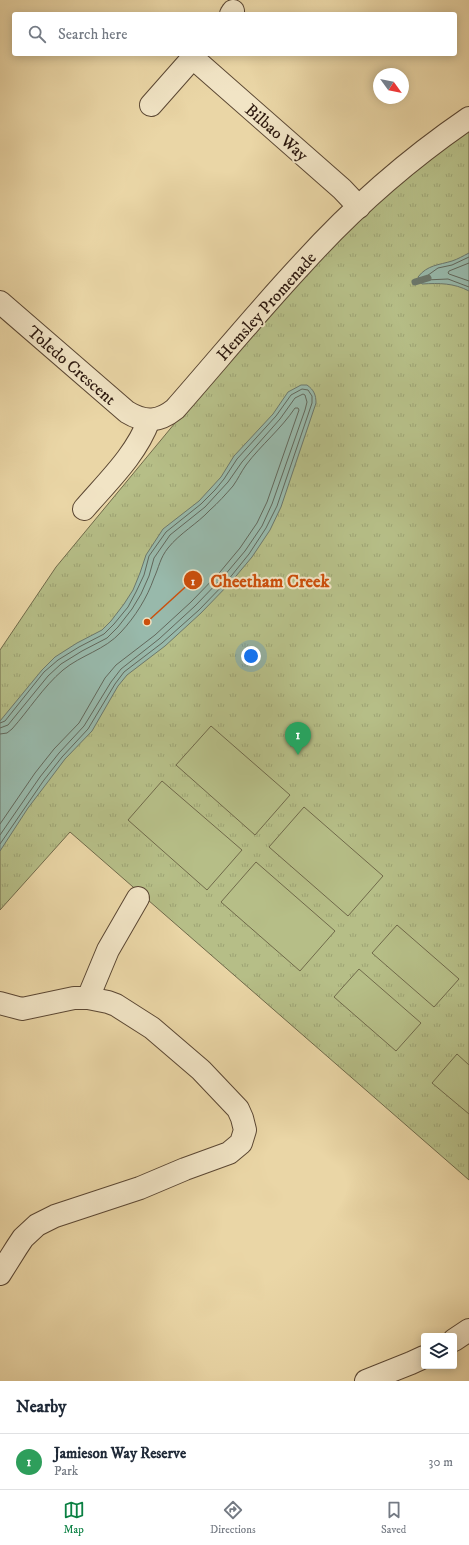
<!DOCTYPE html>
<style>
:root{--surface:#fff;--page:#f2f2f3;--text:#1f2937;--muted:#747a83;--line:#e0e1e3;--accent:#0b8043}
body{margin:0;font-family:"IM FELL DW Pica",serif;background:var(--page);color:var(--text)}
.controls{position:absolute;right:12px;bottom:12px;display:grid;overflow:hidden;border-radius:4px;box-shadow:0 2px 10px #0003}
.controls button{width:36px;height:36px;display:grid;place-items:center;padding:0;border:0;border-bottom:1px solid var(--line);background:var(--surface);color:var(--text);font:20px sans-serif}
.compass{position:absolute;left:373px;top:68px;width:36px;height:36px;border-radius:50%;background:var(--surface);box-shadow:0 2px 10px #0003;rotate:123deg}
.you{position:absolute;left:251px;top:656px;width:14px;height:14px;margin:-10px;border:3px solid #fff;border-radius:50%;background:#1a73e8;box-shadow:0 0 0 6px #1a73e833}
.badge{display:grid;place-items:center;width:26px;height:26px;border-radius:50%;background:var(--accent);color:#fff;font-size:13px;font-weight:700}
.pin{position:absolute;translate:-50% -33px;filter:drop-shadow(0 1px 2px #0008)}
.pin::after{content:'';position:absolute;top:21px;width:14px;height:12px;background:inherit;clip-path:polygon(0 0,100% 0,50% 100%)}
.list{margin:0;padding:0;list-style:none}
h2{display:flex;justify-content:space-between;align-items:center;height:52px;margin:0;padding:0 16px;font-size:17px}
h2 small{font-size:13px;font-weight:400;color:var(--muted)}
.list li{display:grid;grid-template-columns:26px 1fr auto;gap:12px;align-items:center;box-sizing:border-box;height:56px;padding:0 16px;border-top:1px solid var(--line)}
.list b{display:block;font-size:15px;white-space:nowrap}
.list p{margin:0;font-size:13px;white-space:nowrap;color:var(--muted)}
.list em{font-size:13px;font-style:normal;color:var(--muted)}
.icon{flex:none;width:22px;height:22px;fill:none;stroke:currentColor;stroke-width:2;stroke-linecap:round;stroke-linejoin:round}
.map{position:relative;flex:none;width:469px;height:1381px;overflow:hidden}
.search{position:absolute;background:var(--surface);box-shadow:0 2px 10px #0003;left:12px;right:12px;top:12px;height:44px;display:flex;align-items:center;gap:10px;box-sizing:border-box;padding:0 14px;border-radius:4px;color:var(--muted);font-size:15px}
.sheet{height:108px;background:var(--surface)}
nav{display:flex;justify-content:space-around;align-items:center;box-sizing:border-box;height:56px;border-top:1px solid var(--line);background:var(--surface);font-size:11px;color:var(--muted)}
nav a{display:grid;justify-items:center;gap:2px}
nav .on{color:var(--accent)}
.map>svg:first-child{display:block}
</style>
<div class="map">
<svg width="469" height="1381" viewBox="0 0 469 1381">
<defs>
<pattern id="grass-tufts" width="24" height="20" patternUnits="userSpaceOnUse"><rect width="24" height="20" fill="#b6be87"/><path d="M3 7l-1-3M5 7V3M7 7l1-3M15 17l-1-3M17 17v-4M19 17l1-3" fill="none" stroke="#9da373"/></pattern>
</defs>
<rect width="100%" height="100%" fill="#ead6a6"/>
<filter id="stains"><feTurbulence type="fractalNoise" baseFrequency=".005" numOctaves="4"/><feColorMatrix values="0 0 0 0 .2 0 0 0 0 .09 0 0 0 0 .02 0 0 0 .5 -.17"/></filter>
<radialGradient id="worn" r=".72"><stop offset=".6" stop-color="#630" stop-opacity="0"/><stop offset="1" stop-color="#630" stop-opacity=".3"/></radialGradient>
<polygon fill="url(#grass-tufts)" stroke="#706a4a" points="469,129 469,1180 70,832 0,910 0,650 56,567 175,423 314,264 385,196"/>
<g fill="#b6be87" stroke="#706a4a">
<polygon points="211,726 290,795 255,835 176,765"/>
<polygon points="162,781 242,850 207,890 128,820"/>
<polygon points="304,807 383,876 348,916 269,847"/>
<polygon points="256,862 335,931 300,971 221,902"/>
<polygon points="397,925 459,979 434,1007 372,953"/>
<polygon points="359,969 421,1023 396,1051 334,997"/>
<polygon points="457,1054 469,1065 469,1114 432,1083"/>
</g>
<g fill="#98b9ab" stroke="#6c786c">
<path d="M469,253V291C454,283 439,283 422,284L418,277C427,265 439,265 452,261C458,259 463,256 469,253Z"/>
<path d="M301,385H307C314,390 316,395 316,403L281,507L270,530L252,557L231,582L201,613L165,646L127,675L118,686L92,731L65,759L47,783L28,808L0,851V721L42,670L55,657L77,643L102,630L111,621L124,604L133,590L140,573L146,555L163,529L199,501L221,477L234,456L273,414L288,392Z"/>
</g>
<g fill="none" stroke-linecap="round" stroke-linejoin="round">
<g stroke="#62685c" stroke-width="1">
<polyline points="469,257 452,265 438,268 424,278 425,280 448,279 469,287"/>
<polyline points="469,263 449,271 448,273 449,274 469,281"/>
<polyline points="0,723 5,721 44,672 58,660 79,647 104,634 114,624 128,607 136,592 144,575 149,556 166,532 201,504 215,490 224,479 237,459 276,416 291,395 302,389 308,390 312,396 312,403 277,506 266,528 249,554 228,580 199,610 162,643 124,672 115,684 88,729 62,757 44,780 0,844"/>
<polyline points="0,728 8,725 48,676 61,664 82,651 107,638 118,627 132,609 141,594 149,576 154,558 170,535 205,507 228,482 242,462 280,419 295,398 303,394 305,395 307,402 305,410 272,504 262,526 245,551 224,576 195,606 159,639 121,669 111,682 84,726 59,753 40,777 0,835"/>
<path d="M0,734L7,733L12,729C29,710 43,687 63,670C81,655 105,650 121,632C135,617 147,598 154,578C159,567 160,558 168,548C180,533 197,524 210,510C218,503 226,494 233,486C238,479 241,472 246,465C261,445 281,429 295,408H298L299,410L267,502L257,523L240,548L220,572L191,602L155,635L116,665L105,678L79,723L54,749L35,773L0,824"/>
</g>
<polyline stroke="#6c786c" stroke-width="7" points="415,282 428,278"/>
<g stroke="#5b4733" stroke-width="24">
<g id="minor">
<polyline points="231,14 233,11"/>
<polyline points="193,58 342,189 359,207"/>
<polyline points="151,105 196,54"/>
<path d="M0,302L127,412C145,423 159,422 175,409C218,360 259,310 303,263C352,209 409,159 469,118"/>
<path d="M84,509C108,481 136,455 149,420"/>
<polyline points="88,998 108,950 138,898"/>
<polyline points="0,1003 22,1009 74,998 88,998 108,1002 116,1005 152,1028 201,1070 238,1109 242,1118 245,1130 241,1143 229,1153 185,1169 140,1188 55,1216 37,1225 23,1238 17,1247 0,1274"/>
<polyline points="454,1340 469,1330"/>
<polyline points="366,1381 411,1363 424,1357"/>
</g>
</g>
<use href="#minor" stroke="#f1e4c5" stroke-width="22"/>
</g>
<g text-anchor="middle" stroke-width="4" stroke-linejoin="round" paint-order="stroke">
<g font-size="17" fill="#2b170d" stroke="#f1e4c5">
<text transform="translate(277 132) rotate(41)" y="6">Bilbao Way</text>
<text transform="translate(266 306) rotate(-48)" y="6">Hemsley Promenade</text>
<text transform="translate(72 365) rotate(41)" y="6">Toledo Crescent</text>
</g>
</g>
<path fill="none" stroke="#cc4f0c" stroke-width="1.5" d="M147 622L193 580"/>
<g fill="#cc4f0c" stroke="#f1e4c5" stroke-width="1.5">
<circle cx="147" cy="622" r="4"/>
<circle cx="193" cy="580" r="10"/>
</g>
<g font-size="12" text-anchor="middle" font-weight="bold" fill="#fff">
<text x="193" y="585">1</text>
</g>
<g font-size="18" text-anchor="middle" font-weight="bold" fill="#cc4f0c" stroke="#f1e4c5" stroke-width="4" stroke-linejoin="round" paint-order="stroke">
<text x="270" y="587">Cheetham Creek</text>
</g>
<rect width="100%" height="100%" filter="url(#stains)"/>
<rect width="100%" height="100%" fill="url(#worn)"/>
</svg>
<div class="controls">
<button><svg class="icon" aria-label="layers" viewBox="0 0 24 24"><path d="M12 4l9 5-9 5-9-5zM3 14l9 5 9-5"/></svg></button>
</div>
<svg class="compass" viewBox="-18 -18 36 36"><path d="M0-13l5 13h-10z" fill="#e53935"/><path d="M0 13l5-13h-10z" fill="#747a83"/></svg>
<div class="you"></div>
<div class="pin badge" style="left:298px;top:755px;background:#2e9e5b">1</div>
<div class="search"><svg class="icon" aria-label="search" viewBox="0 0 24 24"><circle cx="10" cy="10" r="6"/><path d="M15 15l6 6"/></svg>Search here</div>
</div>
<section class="sheet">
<h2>Nearby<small></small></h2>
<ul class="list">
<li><span class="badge" style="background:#2e9e5b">1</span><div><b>Jamieson Way Reserve</b><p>Park</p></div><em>30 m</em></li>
</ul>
</section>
<nav>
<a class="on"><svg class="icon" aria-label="map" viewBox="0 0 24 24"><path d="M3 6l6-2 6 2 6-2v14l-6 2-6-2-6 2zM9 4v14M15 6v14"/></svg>Map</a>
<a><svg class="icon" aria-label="directions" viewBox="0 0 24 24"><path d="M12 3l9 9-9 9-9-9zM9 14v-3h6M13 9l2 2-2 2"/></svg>Directions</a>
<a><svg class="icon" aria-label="saved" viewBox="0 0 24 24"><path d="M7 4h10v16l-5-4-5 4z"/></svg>Saved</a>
</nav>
